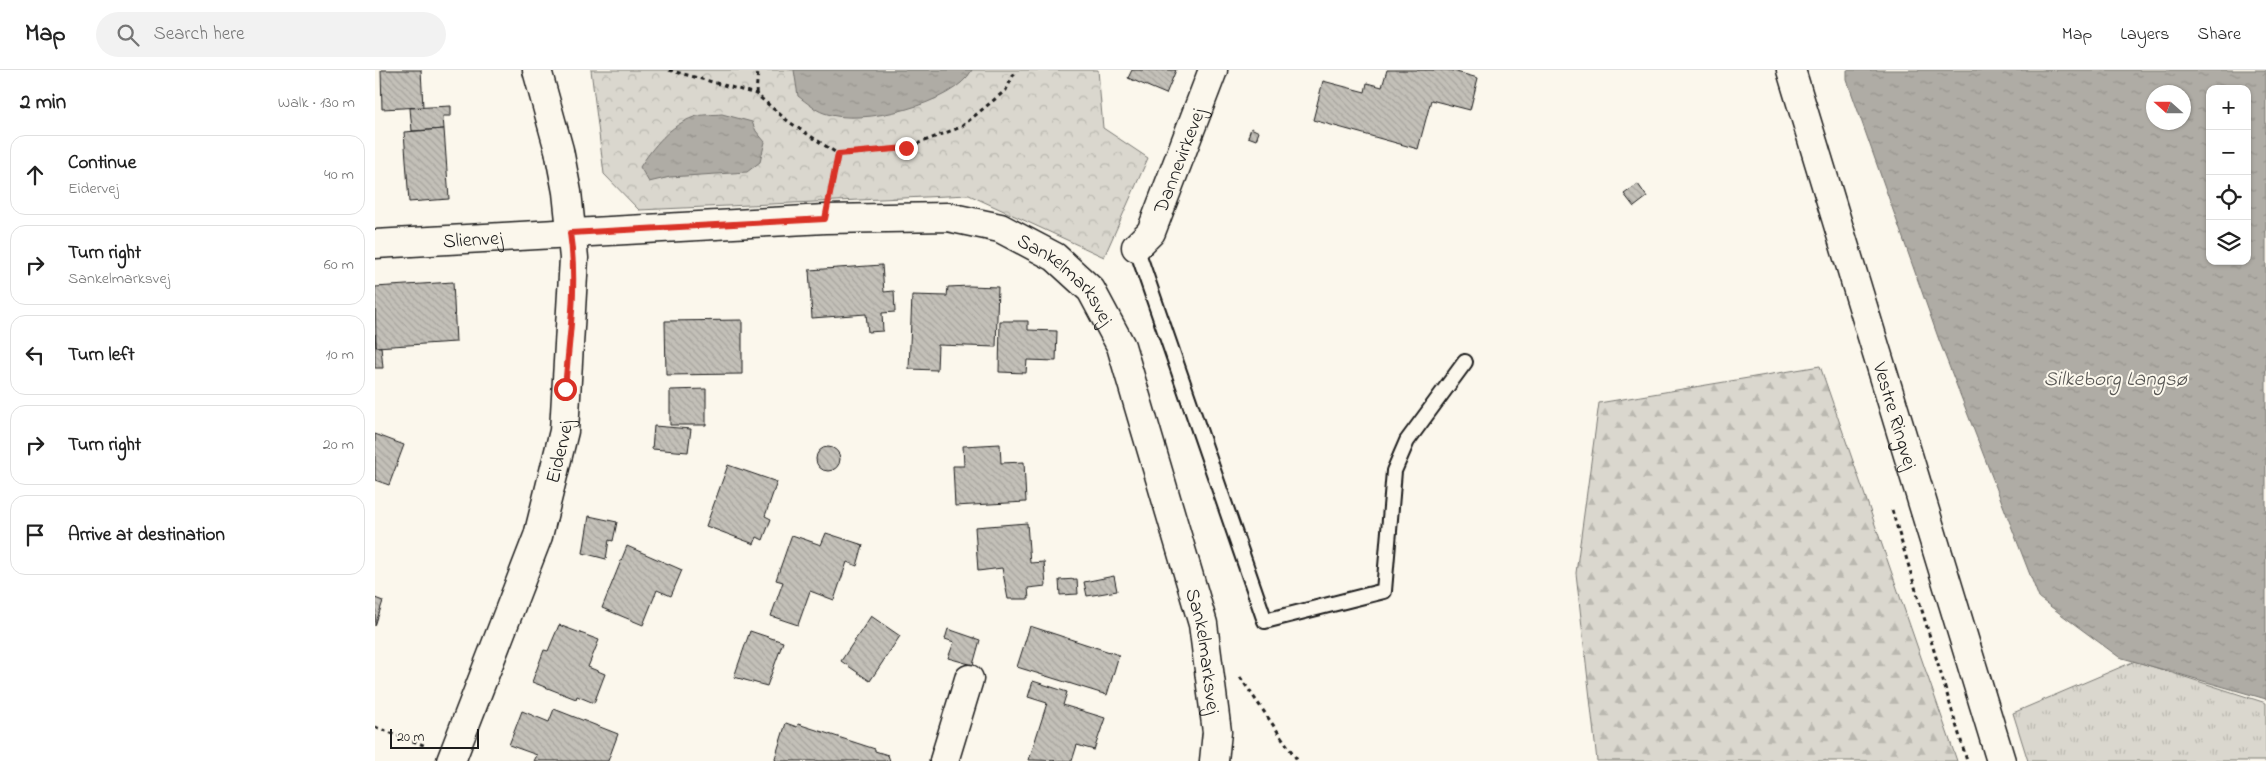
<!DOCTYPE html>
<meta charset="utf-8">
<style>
:root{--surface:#fff;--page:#f2f2f2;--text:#222;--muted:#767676;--line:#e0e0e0}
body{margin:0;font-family:"Indie Flower",sans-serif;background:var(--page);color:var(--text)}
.controls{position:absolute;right:15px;top:15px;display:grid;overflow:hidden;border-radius:10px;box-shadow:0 1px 4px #0004}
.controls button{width:45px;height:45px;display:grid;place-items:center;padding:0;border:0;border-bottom:1px solid var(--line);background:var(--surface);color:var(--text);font:25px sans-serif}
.compass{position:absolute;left:1771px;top:15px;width:45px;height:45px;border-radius:50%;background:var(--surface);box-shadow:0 1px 4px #0004;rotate:291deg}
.scale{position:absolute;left:15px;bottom:12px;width:89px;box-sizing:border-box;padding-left:5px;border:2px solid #1c1c1c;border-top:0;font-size:14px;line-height:18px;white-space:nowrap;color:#1c1c1c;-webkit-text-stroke:4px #fbf7ec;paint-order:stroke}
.stop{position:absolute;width:15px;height:15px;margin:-11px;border:4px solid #d93025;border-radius:50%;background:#fff}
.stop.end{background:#d93025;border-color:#fff;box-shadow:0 1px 5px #0008}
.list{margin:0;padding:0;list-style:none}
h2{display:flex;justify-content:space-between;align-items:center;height:65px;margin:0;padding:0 20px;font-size:21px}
h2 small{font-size:16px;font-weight:400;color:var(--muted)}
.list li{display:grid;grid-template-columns:32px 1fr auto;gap:15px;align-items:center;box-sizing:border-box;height:80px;margin:0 10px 10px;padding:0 10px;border:1px solid var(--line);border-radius:15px}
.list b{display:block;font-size:19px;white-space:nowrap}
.list p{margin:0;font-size:16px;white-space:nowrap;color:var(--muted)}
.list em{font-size:16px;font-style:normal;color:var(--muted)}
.icon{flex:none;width:28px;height:28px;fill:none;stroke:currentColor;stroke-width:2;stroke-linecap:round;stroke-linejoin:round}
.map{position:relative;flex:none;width:1891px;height:691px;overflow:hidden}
header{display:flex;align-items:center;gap:30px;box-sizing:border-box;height:70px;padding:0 25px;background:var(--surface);border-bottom:1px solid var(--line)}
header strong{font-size:24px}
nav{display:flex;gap:28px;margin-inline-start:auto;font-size:18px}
.search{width:350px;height:45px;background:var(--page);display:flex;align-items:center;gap:12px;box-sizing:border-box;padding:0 18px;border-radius:28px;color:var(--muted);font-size:19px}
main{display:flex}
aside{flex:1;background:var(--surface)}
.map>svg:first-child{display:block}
</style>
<header>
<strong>Map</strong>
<div class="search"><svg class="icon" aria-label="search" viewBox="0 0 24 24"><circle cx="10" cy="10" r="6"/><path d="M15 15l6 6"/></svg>Search here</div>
<nav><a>Map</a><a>Layers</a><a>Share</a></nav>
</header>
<main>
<aside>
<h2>2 min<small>Walk · 130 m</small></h2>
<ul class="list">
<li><svg class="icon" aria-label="ahead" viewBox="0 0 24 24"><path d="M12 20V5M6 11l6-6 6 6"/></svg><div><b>Continue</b><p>Eidervej</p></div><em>40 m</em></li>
<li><svg class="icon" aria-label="right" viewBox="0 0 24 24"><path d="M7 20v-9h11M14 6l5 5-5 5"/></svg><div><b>Turn right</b><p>Sankelmarksvej</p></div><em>60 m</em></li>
<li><svg class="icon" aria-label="left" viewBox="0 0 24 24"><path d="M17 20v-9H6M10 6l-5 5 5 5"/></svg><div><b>Turn left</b></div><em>10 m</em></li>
<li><svg class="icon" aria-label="right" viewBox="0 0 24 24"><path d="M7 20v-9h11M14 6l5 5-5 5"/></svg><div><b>Turn right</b></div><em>20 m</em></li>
<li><svg class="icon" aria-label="arrive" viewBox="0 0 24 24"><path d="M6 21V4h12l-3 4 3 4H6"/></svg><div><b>Arrive at destination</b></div></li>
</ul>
</aside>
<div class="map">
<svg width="1891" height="691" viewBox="0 0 1891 691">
<defs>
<pattern id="grass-tufts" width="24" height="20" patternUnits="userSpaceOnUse" patternTransform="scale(1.25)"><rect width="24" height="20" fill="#dad7ce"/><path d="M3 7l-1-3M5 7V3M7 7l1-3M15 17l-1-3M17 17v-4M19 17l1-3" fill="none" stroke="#bab8b0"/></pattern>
<pattern id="forest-firs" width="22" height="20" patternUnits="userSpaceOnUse" patternTransform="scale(1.25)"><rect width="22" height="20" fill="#dad7ce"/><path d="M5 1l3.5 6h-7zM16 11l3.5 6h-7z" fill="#bab8b0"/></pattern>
<pattern id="park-crowns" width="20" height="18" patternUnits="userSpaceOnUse" patternTransform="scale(1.25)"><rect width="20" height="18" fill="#dad7ce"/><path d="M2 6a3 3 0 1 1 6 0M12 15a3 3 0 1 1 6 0" fill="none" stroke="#bab8b0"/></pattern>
<pattern id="water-ripples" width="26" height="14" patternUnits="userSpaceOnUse" patternTransform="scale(1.25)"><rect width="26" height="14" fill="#afaca5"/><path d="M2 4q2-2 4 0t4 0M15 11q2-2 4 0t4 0" fill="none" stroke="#96938d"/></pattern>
<pattern id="building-back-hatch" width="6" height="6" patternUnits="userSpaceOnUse" patternTransform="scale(1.25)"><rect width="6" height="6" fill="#c3c0b8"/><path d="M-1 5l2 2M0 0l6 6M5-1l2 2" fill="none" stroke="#a7a49e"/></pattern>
</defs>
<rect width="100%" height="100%" fill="#fbf7ec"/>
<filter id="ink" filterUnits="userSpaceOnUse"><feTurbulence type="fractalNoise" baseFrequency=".02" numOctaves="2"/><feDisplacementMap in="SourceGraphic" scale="10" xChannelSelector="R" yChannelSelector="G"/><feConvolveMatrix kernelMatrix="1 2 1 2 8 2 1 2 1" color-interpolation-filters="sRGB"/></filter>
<g filter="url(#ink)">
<polygon fill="url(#grass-tufts)" stroke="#7b7a75" points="1760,591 1891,633 1891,691 1653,691 1638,643"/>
<polygon fill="url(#forest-firs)" stroke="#7b7a75" points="1445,296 1582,691 1222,691 1201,503 1224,333"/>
<polygon fill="url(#park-crowns)" stroke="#7b7a75" points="216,0 723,0 728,58 773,88 729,187 594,125 264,140 229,104"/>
<g fill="url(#water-ripples)" stroke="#74726e" fill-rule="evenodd">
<path d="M419,0H597C579,34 486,57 449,43C440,40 431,32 423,26Z"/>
<path d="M1472,0H1891V629L1744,587L1664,528L1564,270L1472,10ZM1835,19H1872V191H1835ZM1808,22V52H1778V22Z"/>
<path d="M347,44L377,52L381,61L390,72L385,92L372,102L295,107L274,112L265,97C278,77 295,55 319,47C327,44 338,45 347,44Z"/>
</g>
<g fill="url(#building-back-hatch)" stroke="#1c1c1c">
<polygon points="6,0 46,0 48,37 7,39"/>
<polygon points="757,0 801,0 791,24 753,8"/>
<polygon points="1012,0 1074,0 1103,8 1095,40 1056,30 1043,79 938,50 948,11 990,22 992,13 1007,17"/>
<polygon points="76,36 76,46 68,46 69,59 37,61 35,38"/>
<polygon points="876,58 884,62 881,70 873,67"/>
<polygon points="69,59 74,129 34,132 29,62"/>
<polygon points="1263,114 1272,127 1259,137 1249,124"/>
<polygon points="507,195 509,222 519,221 520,242 507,243 508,261 493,262 491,244 437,248 434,200"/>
<polygon points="78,212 81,272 1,277 0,217"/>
<polygon points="594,216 623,217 621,277 563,275 562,300 534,299 537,225 572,226 573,217"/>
<polygon points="367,250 367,304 291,305 290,251"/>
<polygon points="625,251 653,251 653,260 682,261 681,291 652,290 651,303 624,302"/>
<polygon points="0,264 1,277 6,277 8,298 0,298"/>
<polygon points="331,319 331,355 295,355 295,320"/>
<polygon points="279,356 316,359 313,382 277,379"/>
<polygon points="0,364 29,375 14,415 0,410"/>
<polygon points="625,374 626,393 649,392 651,432 580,436 578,396 589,396 588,376"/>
<circle cx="453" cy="389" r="12"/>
<polygon points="353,395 402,412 390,446 396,449 388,470 382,467 379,474 331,456"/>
<polygon points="214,446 242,452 238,471 234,470 231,489 208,483"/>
<polygon points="652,453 655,493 669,492 671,516 653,518 654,529 633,529 627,498 603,501 600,457"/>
<polygon points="451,463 488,475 482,496 472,492 459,530 435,521 423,555 396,546 408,512 401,510 416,467 417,465 446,475"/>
<polygon points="252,476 307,500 296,526 282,520 268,555 227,538"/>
<polygon points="739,506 742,521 712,526 709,512"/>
<polygon points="702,509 703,524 685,525 684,510"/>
<polygon points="0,528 8,531 0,556"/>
<polygon points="496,546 525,566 495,611 466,591"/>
<polygon points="184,555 224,570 213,597 230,604 219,633 202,626 201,629 157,612 169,580 173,581"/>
<polygon points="655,556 744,585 732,625 642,597"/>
<polygon points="573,559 605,570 598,595 573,588 579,572 570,569"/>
<polygon points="375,561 408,572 392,616 359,607"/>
<polygon points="658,611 692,622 688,635 730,648 719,680 702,675 697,691 654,690 672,633 653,627"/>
<polygon points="179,639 243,664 233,691 159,691 162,685 134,675 147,641 174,652"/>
<polygon points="411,653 422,657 423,654 500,679 500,681 513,685 515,691 401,691 400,688"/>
</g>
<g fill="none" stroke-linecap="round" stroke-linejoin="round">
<g stroke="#1c1c1c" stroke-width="18">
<polyline id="lane" points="761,177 890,551 1009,521 1019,401 1032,371 1090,292"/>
</g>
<g stroke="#1c1c1c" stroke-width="31">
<g id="street">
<path id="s1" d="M0,174L450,149L573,147L625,158L680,187L716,220L746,276L828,554L842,662L839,691"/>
<path id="s2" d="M761,177L776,162L838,0"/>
<polyline points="569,691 594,609"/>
</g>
</g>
<g stroke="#1c1c1c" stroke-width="31">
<g id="secondary">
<path id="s3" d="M1416,0L1626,691"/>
<path id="s4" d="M76,691L163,466L189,361L199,188L192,122L184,80L162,0"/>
</g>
</g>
<g stroke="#1c1c1c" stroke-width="3" stroke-dasharray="4 4" stroke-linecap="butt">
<polyline points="294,0 381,24 414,52 463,84 456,121"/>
<polyline points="381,24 383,0"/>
<polyline points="463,84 531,78 586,57 631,20 641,0"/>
<polyline points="1517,440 1592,691"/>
<polyline points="865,607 923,691"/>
<polyline points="0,657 51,676"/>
</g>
<use href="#lane" stroke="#fbf7ec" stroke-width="14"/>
<use href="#street" stroke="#fbf7ec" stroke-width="28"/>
<use href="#secondary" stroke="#fbf7ec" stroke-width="28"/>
</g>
</g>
<g fill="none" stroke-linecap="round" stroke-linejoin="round" filter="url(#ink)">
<path stroke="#d93025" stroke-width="6" d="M190,319C194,267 203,215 195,163L450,149L463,84L531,78"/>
</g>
<g text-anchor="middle" stroke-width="4" stroke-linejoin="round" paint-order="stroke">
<g font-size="20" fill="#1c1c1c" stroke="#fbf7ec">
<text dy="7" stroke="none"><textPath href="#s2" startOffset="98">Dannevirkevej</textPath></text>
<text dy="7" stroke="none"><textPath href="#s1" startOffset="98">Slienvej</textPath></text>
<text dy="7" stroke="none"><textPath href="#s1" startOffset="712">Sankelmarksvej</textPath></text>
<text dy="7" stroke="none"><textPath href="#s3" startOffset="361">Vestre Ringvej</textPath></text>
<text dy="7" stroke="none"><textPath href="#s4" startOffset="328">Eidervej</textPath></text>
<text dy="7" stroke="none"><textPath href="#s1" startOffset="1118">Sankelmarksvej</textPath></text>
</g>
<g font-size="21" font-style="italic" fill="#575653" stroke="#fbf7ec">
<text x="1740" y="315">Silkeborg Langsø</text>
</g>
</g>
</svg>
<div class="controls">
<button>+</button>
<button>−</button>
<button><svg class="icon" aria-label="locate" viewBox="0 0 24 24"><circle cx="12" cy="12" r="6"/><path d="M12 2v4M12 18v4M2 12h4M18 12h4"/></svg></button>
<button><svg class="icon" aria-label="layers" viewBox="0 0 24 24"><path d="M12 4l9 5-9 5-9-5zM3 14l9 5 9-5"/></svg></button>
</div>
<svg class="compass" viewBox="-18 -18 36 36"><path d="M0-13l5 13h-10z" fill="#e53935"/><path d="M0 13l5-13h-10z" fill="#767676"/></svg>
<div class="scale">20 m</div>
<div class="stop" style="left:190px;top:319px"></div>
<div class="stop end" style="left:531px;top:78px"></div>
</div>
</main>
